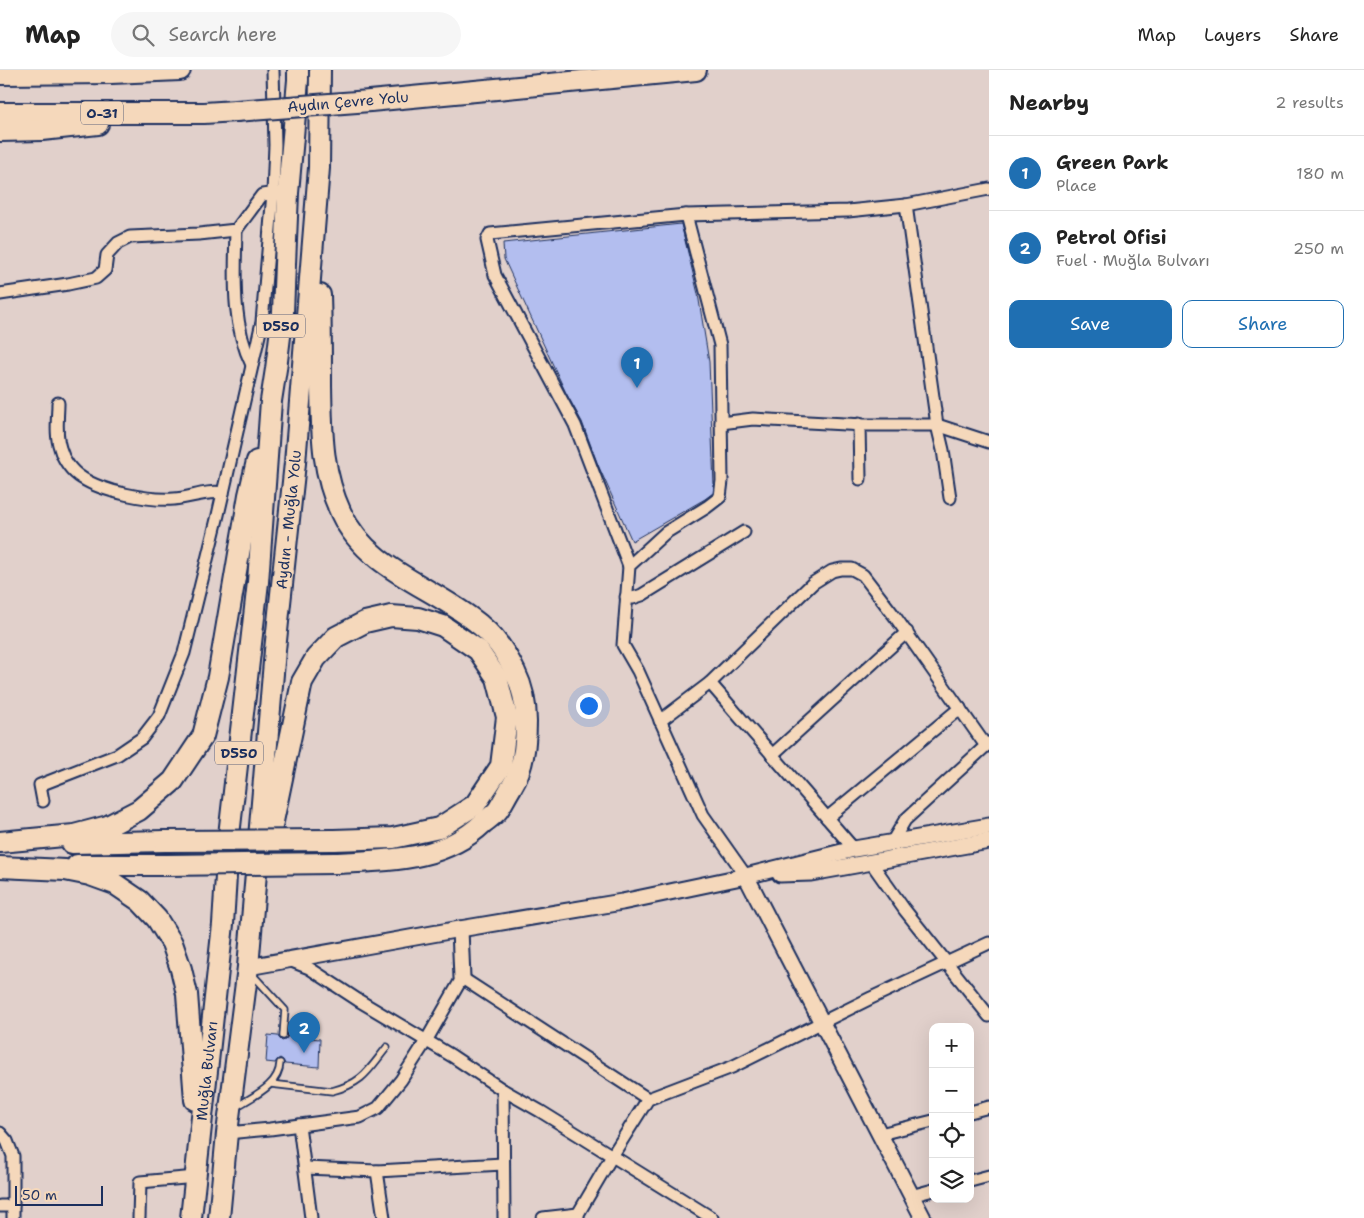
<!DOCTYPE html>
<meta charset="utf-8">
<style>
:root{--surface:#fff;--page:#f6f6f6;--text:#222;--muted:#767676;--line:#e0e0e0;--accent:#1f6fb2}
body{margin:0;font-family:"Shantell Sans",sans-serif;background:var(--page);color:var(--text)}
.controls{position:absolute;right:15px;bottom:15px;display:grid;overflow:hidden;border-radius:10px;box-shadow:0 5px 20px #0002}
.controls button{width:45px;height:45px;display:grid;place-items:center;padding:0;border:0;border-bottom:1px solid var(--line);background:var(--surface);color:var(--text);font:25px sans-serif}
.scale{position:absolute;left:15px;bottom:12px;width:88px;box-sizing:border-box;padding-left:5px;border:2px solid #1b2f5e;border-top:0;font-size:14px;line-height:18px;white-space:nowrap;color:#1b2f5e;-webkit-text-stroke:4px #f5d8bb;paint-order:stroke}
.you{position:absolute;left:588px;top:635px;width:18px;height:18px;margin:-12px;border:4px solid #fff;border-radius:50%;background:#1a73e8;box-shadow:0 0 0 8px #1a73e833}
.badge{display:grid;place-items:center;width:32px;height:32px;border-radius:50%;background:var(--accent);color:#fff;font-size:16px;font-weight:700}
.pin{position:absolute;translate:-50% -41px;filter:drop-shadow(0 1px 2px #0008)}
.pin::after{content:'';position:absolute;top:26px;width:18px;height:15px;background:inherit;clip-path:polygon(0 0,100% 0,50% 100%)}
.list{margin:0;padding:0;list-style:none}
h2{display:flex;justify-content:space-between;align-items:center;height:65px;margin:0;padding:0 20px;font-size:21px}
h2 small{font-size:16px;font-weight:400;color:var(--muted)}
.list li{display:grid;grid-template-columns:32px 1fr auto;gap:15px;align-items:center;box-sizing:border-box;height:75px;padding:0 20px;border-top:1px solid var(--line)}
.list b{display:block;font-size:19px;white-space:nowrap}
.list p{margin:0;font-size:16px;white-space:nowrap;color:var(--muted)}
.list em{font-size:16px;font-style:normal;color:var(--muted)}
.actions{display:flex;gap:10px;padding:15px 20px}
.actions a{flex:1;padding:11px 0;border:1px solid var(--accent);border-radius:10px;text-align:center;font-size:18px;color:var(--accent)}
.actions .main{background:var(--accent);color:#fff}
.icon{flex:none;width:28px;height:28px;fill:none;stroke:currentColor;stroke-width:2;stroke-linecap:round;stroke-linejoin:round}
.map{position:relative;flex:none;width:989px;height:1148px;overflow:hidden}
header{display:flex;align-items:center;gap:30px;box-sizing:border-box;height:70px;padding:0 25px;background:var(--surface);border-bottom:1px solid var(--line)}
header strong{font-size:24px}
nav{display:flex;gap:28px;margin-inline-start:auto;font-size:18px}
.search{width:350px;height:45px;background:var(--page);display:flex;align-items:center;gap:12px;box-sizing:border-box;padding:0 18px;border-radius:28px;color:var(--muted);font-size:19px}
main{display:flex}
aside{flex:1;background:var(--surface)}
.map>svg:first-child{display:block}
</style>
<header>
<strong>Map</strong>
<div class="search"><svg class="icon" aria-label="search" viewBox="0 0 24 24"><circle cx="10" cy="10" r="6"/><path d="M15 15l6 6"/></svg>Search here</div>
<nav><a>Map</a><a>Layers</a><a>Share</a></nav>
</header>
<main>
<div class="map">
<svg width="989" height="1148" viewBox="0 0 989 1148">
<rect width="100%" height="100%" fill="#e1d0cb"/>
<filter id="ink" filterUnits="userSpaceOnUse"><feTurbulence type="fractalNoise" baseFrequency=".02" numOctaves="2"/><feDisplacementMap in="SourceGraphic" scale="10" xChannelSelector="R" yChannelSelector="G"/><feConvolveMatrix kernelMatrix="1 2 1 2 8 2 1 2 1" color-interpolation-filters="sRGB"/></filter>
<g filter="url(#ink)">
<g fill="#b3beef" stroke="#1b2f5e">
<polygon points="681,154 698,224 709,292 714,416 713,423 705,429 632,471 598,395 582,352 566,323 504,189 503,173"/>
<polygon points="268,965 278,966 279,968 282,971 285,970 288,966 320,969 319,997 285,994 283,990 280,988 277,990 275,993 266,992"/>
</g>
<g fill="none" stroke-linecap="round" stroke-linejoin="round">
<g stroke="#1b2f5e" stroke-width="9">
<g id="lane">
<polyline points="251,903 285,940 283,966"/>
<path d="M271,1014L332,1021C363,1013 368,1001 387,977"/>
<path d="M236,1037C253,1026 279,1016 280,993"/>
</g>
</g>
<g stroke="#1b2f5e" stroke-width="15">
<g id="street">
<polyline points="906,135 937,355 943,380 950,428"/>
<polyline points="686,145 720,275 722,411 720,427 707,437 665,463 629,496 623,575 638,601 703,745 746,806"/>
<path d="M236,160C235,205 231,253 252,295"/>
<polyline points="0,224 68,214 96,208 105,200 107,185 118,173 130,167 199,164 236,160 262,125 279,123"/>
<path d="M58,333C58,347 55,364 60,378C63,390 72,402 82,408C103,422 150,431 174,429C190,428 207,420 223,423"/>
<polyline points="721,353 753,349 864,355 937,355 989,372"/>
<polyline points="859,354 860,409"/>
<polyline points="629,496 575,355 495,205 487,170 490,164 686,145 848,141 906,135 989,119"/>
<polyline points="626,527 633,528 642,525 744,462"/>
<polyline points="660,651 710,613"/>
<polyline points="772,685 907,562"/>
<polyline points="43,731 40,715 117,685 142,668 159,646 184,583 218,445 262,252 273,123 275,75 273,0"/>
<polyline points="827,748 960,638"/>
<polyline points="892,772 905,750 989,673"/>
<polyline points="854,779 710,613 813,513 832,501 841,499 852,499 863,505 896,548 986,676"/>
<polyline points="870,791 904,839 989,946"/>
<polyline points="289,890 309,898 358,930 452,986 503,1020 540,1041 712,1148"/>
<polyline points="503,1020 504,1148"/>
<polyline points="970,1042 989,1037"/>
<polyline points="299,1055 311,1148"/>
<polyline points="0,1063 7,1071 13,1086 13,1148"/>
<polyline points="227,1063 270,1059 360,1047 378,1038 401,1010 426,971 462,908 648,1029"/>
<polyline points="880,1064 933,1051"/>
<polyline points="305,1098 377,1101 503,1094"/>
<polyline points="377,1101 384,1148"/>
<polyline points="970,1111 989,1106"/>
<polyline points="911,1126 933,1120"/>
<polyline points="0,1136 13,1136"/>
<polyline points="139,1148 140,1112 196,1107"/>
<polyline points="543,1148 578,1144"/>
<polyline points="578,1148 578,1144 612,1086 648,1029 732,997 871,928 989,873"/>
</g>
</g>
<g stroke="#1b2f5e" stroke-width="19">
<g id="secondary">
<polyline points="780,804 811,803 989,771"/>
<polyline points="746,806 923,1148"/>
<polyline points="460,859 462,908"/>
<polyline points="248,897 460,859 622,832 746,806 854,779 989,756"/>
</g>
</g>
<g stroke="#1b2f5e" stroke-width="24">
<g id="highway">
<polyline points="0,4 111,3 180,0"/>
<polyline points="370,31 696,0"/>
<polyline points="0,43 204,43 236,41"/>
<polyline points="0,61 42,60 98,54"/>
<path d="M320,225C321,255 321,285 321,316C322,361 321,400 341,443C368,501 434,516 480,555C495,567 507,585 515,602C523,618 526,634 526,652C526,673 524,697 512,716C507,724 503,732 498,740C494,745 488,749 483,753C442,792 388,790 335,793"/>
<polyline points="271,761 302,612 316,588 336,567 365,552 391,546 418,548 443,556 478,580 497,608 507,647 501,696 475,735 439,758 393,768 334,770"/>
<polyline points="0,772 74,765 108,756 139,740 173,711 203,666 218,607 249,425 257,391"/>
<polyline points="72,773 165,771"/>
<polyline points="77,795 167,795"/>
<polyline points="0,797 65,800 90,805 115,814 140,831 157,849 172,873 181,899 187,924 195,1030"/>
<path id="s1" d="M191,1148L223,854L228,774L258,512L271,331L276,299L283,242L288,123L298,10V0"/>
<path id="s2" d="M219,1148L227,1063L248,897L275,580L295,393L319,98L320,0"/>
</g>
</g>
<use href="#lane" stroke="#f5d8bb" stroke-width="5.5"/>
<use href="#street" stroke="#f5d8bb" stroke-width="11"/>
<use href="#secondary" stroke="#f5d8bb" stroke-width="15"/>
<use href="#highway" stroke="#f5d8bb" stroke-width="20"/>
<g stroke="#1b2f5e" stroke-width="24" stroke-linecap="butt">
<g id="highway-bridge">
<polyline points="236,41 370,31"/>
<polyline points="165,771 334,770"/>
<polyline points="167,795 335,793"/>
</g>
</g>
<use href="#highway-bridge" stroke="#f5d8bb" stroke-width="20"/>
</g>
</g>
<g text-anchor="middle" stroke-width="5" stroke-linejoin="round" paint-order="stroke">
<g fill="#f5d8bb" stroke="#5c627a" stroke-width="1">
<rect x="81" y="31.5" width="42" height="23" rx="4"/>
<rect x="257" y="244.5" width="48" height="23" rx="4"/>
<rect x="215" y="671.5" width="48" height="23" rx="4"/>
</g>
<g font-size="14" font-weight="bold" fill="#1b2f5e">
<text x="102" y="48">O-31</text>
<text x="281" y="261">D550</text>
<text x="239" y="688">D550</text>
</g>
<g font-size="15" fill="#1b2f5e" stroke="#f5d8bb">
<text transform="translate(348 32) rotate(-5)" y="5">Aydın Çevre Yolu</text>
<text dy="5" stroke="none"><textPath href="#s2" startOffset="702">Aydın - Muğla Yolu</textPath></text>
<text dy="5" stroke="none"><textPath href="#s1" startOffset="148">Muğla Bulvarı</textPath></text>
</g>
</g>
</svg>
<div class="controls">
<button>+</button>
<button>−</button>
<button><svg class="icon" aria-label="locate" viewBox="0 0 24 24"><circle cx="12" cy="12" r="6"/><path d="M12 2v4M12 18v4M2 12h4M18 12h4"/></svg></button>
<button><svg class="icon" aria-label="layers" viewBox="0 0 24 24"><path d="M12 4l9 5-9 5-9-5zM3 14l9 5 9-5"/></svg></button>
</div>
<div class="scale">50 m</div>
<div class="you"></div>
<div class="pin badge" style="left:637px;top:318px">1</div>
<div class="pin badge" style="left:304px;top:983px">2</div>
</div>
<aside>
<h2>Nearby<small>2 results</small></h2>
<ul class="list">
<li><span class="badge">1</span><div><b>Green Park</b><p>Place</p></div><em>180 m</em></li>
<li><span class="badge">2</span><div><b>Petrol Ofisi</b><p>Fuel · Muğla Bulvarı</p></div><em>250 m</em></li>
</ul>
<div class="actions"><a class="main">Save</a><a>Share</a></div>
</aside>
</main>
